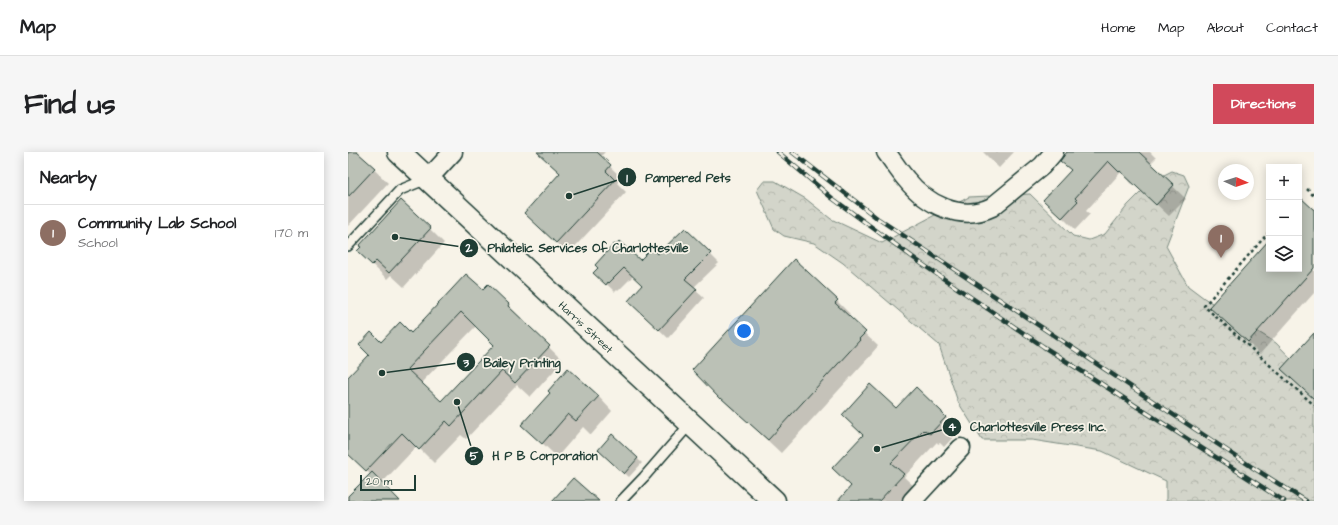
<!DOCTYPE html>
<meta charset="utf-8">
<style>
:root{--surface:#fff;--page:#f6f6f6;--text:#202124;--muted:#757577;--line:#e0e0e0;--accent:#d1495b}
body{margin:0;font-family:"Architects Daughter",sans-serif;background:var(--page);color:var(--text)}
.controls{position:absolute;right:12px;top:12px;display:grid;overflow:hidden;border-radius:0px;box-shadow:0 2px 10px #0003}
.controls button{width:36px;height:36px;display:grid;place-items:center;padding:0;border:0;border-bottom:1px solid var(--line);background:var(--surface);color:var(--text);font:20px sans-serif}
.compass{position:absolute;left:870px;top:12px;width:36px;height:36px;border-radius:50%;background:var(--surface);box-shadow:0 2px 10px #0003;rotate:93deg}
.scale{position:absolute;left:12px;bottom:10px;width:56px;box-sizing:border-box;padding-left:4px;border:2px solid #1f3d34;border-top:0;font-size:11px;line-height:14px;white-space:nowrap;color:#1f3d34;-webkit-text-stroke:3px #f7f3e8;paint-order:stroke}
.you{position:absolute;left:396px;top:179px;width:14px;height:14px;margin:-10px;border:3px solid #fff;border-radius:50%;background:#1a73e8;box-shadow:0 0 0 6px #1a73e833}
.badge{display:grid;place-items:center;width:26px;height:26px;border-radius:50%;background:var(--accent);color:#fff;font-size:13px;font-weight:700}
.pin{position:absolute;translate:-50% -33px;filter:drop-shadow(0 1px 2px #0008)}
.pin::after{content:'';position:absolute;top:21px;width:14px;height:12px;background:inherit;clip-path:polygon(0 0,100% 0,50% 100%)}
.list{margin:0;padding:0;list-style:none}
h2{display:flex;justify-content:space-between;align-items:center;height:52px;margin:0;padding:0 16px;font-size:17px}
h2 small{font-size:13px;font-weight:400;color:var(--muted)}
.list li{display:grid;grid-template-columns:26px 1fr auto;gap:12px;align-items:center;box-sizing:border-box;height:56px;padding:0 16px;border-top:1px solid var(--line)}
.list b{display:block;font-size:15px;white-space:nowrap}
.list p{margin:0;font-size:13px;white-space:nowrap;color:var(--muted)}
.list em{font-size:13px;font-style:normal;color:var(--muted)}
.icon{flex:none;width:22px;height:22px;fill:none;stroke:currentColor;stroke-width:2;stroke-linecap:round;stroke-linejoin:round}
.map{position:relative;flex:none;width:966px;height:349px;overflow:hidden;border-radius:0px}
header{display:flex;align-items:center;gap:24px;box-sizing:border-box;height:56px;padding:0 20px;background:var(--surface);border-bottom:1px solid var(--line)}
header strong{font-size:19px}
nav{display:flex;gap:22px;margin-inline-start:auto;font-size:14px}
.intro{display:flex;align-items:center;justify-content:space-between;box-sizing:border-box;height:96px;padding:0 24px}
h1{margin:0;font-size:28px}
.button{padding:10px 18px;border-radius:0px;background:var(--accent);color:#fff;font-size:14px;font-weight:700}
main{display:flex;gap:24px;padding:0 24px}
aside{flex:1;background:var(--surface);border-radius:0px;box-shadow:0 2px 10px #0003}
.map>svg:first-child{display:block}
</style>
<header>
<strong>Map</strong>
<nav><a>Home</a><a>Map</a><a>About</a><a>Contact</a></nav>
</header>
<div class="intro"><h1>Find us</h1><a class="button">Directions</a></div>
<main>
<aside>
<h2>Nearby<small></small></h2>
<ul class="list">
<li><span class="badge" style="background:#8d6e63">1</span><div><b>Community Lab School</b><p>School</p></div><em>170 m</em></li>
</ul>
</aside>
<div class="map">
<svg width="966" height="349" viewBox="0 0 966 349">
<defs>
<pattern id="forest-crowns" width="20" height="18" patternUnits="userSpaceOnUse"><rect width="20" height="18" fill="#d3d5ca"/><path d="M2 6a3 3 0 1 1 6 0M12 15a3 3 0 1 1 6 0" fill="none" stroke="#b5b8ae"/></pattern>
</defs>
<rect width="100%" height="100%" fill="#f7f3e8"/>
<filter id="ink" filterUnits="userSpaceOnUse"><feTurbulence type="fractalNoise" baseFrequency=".025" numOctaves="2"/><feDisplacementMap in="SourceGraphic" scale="8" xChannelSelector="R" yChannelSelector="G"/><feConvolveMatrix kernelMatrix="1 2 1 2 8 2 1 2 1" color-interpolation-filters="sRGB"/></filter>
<g filter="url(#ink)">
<polygon fill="url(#forest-crowns)" stroke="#79897f" points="824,19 836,23 841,34 818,94 840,134 856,146 928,191 966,230 966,349 818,349 818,329 754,299 684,288 634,288 610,250 591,193 495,111 466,91 436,84 426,77 409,38 416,29 427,29 458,47 483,67 534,91 621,45 682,42 725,84 741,88 757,82 780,53 804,29"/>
<g fill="#0003" fill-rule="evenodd">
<polygon points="0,0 8,0 40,31 0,74"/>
<polygon points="190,0 257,0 252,5 274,26 269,31 278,40 220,102 189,72 213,22"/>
<polygon points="635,0 666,0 651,16"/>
<polygon points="721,0 802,0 808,6 802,12 838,47 821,64 785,30 784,32 773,20 738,59 742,62 727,78 709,60 724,19 714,9"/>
<polygon points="966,54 966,141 912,202 862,155 921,89 921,117 951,117 951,56 964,57"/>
<polygon points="82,77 96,91 56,135 43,123 39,127 10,99"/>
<polygon points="337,77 371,111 345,136 356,146 320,186 290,157 295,133 285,124 270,139 269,138 267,140 247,121 292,110 310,103"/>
<path d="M135,138L160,153L174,167L173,168L215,209L182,245L169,233L118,287L113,283L86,311L69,294L34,331L51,349H0V345L23,323L0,301V226L33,191L63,182ZM128,174L148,193L93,251L73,231Z"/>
<polygon points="489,149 502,162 499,165 530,194 524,201 524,202 433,301 387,258 386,259 345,218"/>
<polygon points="203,241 250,244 264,259 243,283 235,275 209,305 175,273"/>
<polygon points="548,257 594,261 611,279 596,295 592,291 590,292 589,290 556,325 568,336 557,349 491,349 504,335"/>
<polygon points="264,283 294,311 281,325 251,298"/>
</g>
<g fill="#bbc1b6" stroke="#1f3d34" fill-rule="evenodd">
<polygon points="0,0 9,0 27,16 0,45"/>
<polygon points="189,0 249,0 263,13 258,19 267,28 208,91 176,61 212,21"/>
<polygon points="719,0 791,0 826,33 808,53 772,19 771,20 760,9 727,46 730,49 714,66 695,48 723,18 712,9"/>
<polygon points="951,44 966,58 966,116 900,190 861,155 921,88 921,117 951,117"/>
<polygon points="53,48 83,76 41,121 28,109 24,113 9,99 13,95 11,94"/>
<polygon points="337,76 363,101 337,127 349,137 311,178 280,149 294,133 276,116 261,131 260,130 258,133 245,121 250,116 247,113 266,92 268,93 271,89 292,108 304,96 310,102"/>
<polygon points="446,107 490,148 487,151 518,180 511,187 512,188 420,288 373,246 372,247 344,218"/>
<path d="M118,122L135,137L140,132L161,152L160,154L202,194L167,231L154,219L103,274L98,269L71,298L54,281L18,319L0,302V225L21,203L11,193L23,180L33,190L52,170L63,181ZM113,160L146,193L93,249L59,217Z"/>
<polygon points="966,181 966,247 933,217"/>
<polygon points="220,216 251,244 228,269 220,262 194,292 173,273 202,241 200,239"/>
<polygon points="522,232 548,256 568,235 594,260 594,261 598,265 582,282 577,278 576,279 575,278 543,311 556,322 531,349 490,349 503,334 484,316 515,283 494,263"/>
<polygon points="264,282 290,306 276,322 250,298"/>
<polygon points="24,320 52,349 0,349 0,344"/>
<polygon points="225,326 251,349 204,349"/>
</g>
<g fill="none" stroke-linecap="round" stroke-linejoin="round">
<g stroke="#1f3d34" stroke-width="12">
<g id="service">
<polyline points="0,94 52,38 79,27"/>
<polyline points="273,349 296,325 342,272"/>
</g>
</g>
<g stroke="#1f3d34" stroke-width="21">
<g id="minor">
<path d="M538,0C545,9 551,19 558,27C579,53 613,70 644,55L694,14L706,0"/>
<polyline points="80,27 105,0"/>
<polyline points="564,349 613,296"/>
</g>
</g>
<g stroke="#1f3d34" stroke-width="25">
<polyline id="tertiary" points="51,0 426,349"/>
</g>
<g stroke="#1f3d34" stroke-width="2.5" stroke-dasharray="3 3" stroke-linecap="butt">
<polyline points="959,37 966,44"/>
<polyline points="921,80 856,154 966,253"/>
</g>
<use href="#service" stroke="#f7f3e8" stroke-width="9"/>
<use href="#minor" stroke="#f7f3e8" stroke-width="18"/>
<use href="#tertiary" stroke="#f7f3e8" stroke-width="22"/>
<g stroke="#1f3d34" stroke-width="4.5">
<g id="rail">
<polyline points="430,0 484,46 574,112 696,195 936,349"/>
<polyline points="444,0 529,66 904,315 958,349"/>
</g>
</g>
<use href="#rail" stroke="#f7f3e8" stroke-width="3" stroke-dasharray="9" stroke-linecap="butt"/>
</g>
</g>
<g text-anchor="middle" stroke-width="3.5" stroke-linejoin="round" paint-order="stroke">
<g font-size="11" fill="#1f3d34" stroke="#f7f3e8">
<text transform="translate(238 175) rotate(43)" y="4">Harris Street</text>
</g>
</g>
<path fill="none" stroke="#1f3d34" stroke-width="1.5" d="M221 44L279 25M47 85L121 96M34 221L118 210M529 297L604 275M109 250L126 304"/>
<g fill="#1f3d34" stroke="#f7f3e8" stroke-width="1.5">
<circle cx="221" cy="44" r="4"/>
<circle cx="47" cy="85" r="4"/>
<circle cx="34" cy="221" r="4"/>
<circle cx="529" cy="297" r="4"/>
<circle cx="109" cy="250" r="4"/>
<circle cx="279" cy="25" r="10"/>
<circle cx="121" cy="96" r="10"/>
<circle cx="118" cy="210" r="10"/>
<circle cx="604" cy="275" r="10"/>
<circle cx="126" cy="304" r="10"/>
</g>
<g font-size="12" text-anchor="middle" font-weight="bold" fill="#fff">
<text x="279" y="30">1</text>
<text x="121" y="100">2</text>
<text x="118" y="215">3</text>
<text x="604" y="279">4</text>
<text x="126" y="308">5</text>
</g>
<g font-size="12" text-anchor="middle" font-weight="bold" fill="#1f3d34" stroke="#f7f3e8" stroke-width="3.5" stroke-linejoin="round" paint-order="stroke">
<text x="340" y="30">Pampered Pets</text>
<text x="240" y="100">Philatelic Services Of Charlottesville</text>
<text x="174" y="215">Bailey Printing</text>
<text x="690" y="279">Charlottesville Press Inc.</text>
<text x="197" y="308">H P B Corporation</text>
</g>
</svg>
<div class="controls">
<button>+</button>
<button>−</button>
<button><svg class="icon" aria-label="layers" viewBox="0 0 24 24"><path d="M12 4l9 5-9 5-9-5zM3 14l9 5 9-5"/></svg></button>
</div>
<svg class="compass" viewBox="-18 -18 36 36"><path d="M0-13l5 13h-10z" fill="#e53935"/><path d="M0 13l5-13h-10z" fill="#757577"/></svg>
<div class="scale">20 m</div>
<div class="you"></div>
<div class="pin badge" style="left:873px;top:106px;background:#8d6e63">1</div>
</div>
</main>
